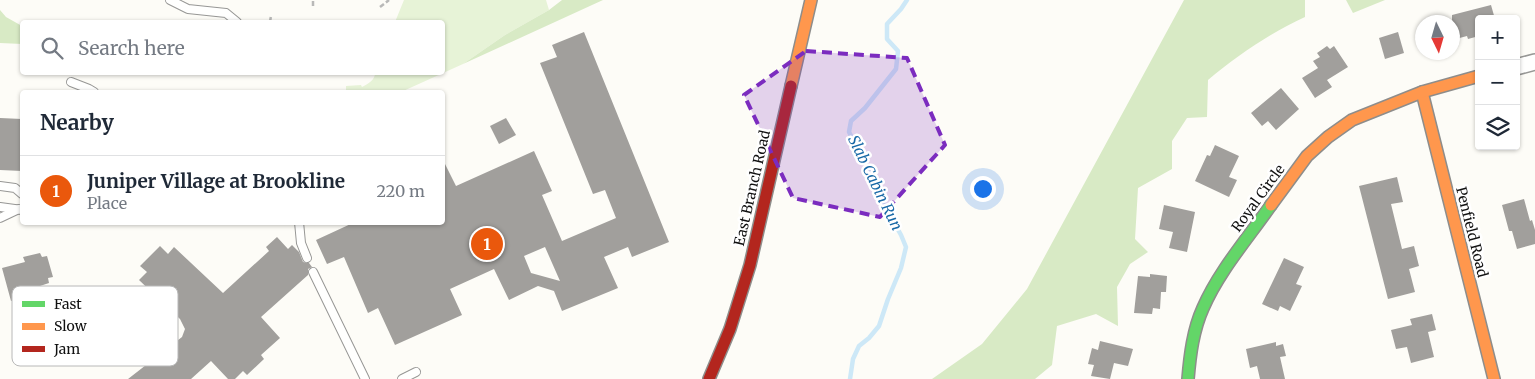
<!DOCTYPE html>
<meta charset="utf-8">
<style>
:root{--surface:#fff;--page:#f2f2f3;--text:#1f2937;--muted:#747a83;--line:#e0e1e3;--accent:#ea580c}
body{margin:0;font-family:Merriweather,serif;background:var(--page);color:var(--text)}
.controls{position:absolute;right:15px;top:15px;display:grid;overflow:hidden;border-radius:5px;box-shadow:0 1px 4px #0004}
.controls button{width:45px;height:45px;display:grid;place-items:center;padding:0;border:0;border-bottom:1px solid var(--line);background:var(--surface);color:var(--text);font:25px sans-serif}
.compass{position:absolute;left:1415px;top:15px;width:45px;height:45px;border-radius:50%;background:var(--surface);box-shadow:0 1px 4px #0004;rotate:175deg}
.you{position:absolute;left:982px;top:188px;width:18px;height:18px;margin:-12px;border:4px solid #fff;border-radius:50%;background:#1a73e8;box-shadow:0 0 0 8px #1a73e833}
.badge{display:grid;place-items:center;width:32px;height:32px;border-radius:50%;background:var(--accent);color:#fff;font-size:16px;font-weight:700}
.pin{position:absolute;translate:-50% -50%;border:2px solid #fff;box-shadow:0 1px 5px #0006}
.list{margin:0;padding:0;list-style:none}
h2{display:flex;justify-content:space-between;align-items:center;height:65px;margin:0;padding:0 20px;font-size:21px}
h2 small{font-size:16px;font-weight:400;color:var(--muted)}
.list li{display:grid;grid-template-columns:32px 1fr auto;gap:15px;align-items:center;box-sizing:border-box;height:70px;padding:0 20px;border-top:1px solid var(--line)}
.list b{display:block;font-size:19px;white-space:nowrap}
.list p{margin:0;font-size:16px;white-space:nowrap;color:var(--muted)}
.list em{font-size:16px;font-style:normal;color:var(--muted)}
.icon{flex:none;width:28px;height:28px;fill:none;stroke:currentColor;stroke-width:2;stroke-linecap:round;stroke-linejoin:round}
.map{position:relative;flex:none;width:1535px;height:379px;overflow:hidden}
.search{position:absolute;background:var(--surface);box-shadow:0 1px 4px #0004;left:20px;top:20px;width:425px;height:55px;display:flex;align-items:center;gap:12px;box-sizing:border-box;padding:0 18px;border-radius:5px;color:var(--muted);font-size:19px}
.panel{position:absolute;background:var(--surface);box-shadow:0 1px 4px #0004;left:20px;top:90px;width:425px;height:135px;border-radius:5px}
.map>svg:first-child{display:block}
</style>
<div class="map">
<svg width="1535" height="379" viewBox="0 0 1535 379">
<rect width="100%" height="100%" fill="#fdfcf7"/>
<path fill="#e7f3d7" d="M404,0H546L549,10L505,35L463,64L401,92H346V86L361,85L362,87C368,84 375,80 375,73L442,72V22H395Z"/>
<g fill="#d8eac5">
<polygon points="562,0 603,0 463,64 505,35 549,10"/>
<path d="M1184,0H1305V17C1270,33 1237,56 1208,80L1207,117L1187,118L1172,141V169L1138,188L1135,239L1148,252L1130,264L1117,287L1118,326L1096,314L1057,326L1052,365L1035,379H932L982,344L1027,289Z"/>
<polygon points="1346,0 1385,0 1353,13"/>
<polygon points="0,10 6,17 22,26 22,44 0,43"/>
</g>
<g fill="none" stroke-linecap="round" stroke-linejoin="round">
<polyline stroke="#cde8f7" stroke-width="4.5" points="850,379 853,359 859,346 869,338 879,326 888,299 901,268 906,247 901,235 886,208 868,168 849,132 851,121 865,108 896,69 898,51 887,39 887,24 901,9 907,0"/>
</g>
<g fill="#a19f9c" fill-rule="evenodd">
<polygon points="1491,5 1495,19 1479,19 1479,36 1468,39 1467,36 1452,40 1452,15"/>
<path d="M584,32L669,242L632,257L628,247L604,257L618,288L562,311L554,291L538,286L509,300L494,269L450,289L462,315L395,345L378,308L368,313L344,257L327,264L316,240L355,222H442V158L456,186L534,151L552,191L542,195L562,241L616,218L605,190L593,194L540,63L557,57L552,45ZM545,247L560,281L531,273L524,256Z"/>
<polygon points="1398,32 1404,53 1385,59 1379,38"/>
<polygon points="1327,46 1330,49 1334,46 1348,67 1327,80 1332,87 1315,98 1302,78 1318,68 1313,61 1320,57 1317,53"/>
<polygon points="1281,88 1299,109 1276,130 1268,121 1262,126 1251,113"/>
<polygon points="0,118 22,119 22,171 0,170"/>
<polygon points="506,118 516,135 499,144 490,126"/>
<polygon points="1215,145 1239,156 1229,177 1237,180 1229,197 1195,181 1207,155 1210,156"/>
<polygon points="1397,177 1403,202 1391,204 1402,249 1414,246 1419,266 1409,269 1415,292 1388,299 1359,186"/>
<polygon points="1524,199 1530,221 1532,220 1535,230 1535,244 1517,249 1512,231 1509,231 1502,205"/>
<polygon points="1164,205 1195,212 1187,252 1169,248 1173,232 1159,229"/>
<polygon points="277,237 288,249 292,245 299,252 303,262 309,263 312,267 308,269 308,275 261,317 280,338 261,355 264,359 247,375 243,371 235,379 228,379 211,361 191,379 128,379 182,337 185,329 180,319 139,280 147,272 140,266 160,246 168,254 174,247 223,293 269,251 266,247"/>
<polygon points="40,253 42,257 47,256 53,277 48,278 49,283 25,291 26,297 11,301 2,268 25,262 23,257"/>
<polygon points="1284,258 1304,267 1296,284 1302,286 1290,311 1280,306 1278,311 1262,304"/>
<polygon points="1150,274 1167,276 1166,292 1161,292 1160,309 1153,308 1152,314 1134,313 1138,276 1150,277"/>
<polygon points="1432,314 1436,330 1428,332 1434,357 1411,363 1407,347 1396,349 1391,330 1412,325 1410,319"/>
<polygon points="1100,341 1133,349 1128,366 1114,363 1110,379 1091,376 1094,365 1088,364 1092,348 1098,350"/>
<polygon points="1276,342 1276,346 1283,344 1286,356 1280,357 1285,379 1260,379 1257,366 1250,368 1246,349"/>
</g>
<g fill="none" stroke-linecap="round" stroke-linejoin="round">
<g stroke="#979795" stroke-width="10">
<g id="lane">
<polyline points="170,0 188,9 226,13 237,22"/>
<polyline points="71,82 89,89 94,92"/>
<polyline points="0,186 15,188 22,194"/>
<polyline points="0,207 22,210"/>
<polyline points="0,218 19,209"/>
<polyline points="299,222 301,243 307,258"/>
<polyline points="313,272 365,379"/>
<polyline points="402,379 416,372"/>
</g>
</g>
<g stroke="#979795" stroke-width="18">
<polyline id="street" points="1516,67 1535,62"/>
</g>
<g stroke="#8e8d8b" stroke-width="14">
<path id="fast" d="M1188,379C1190,355 1193,330 1203,308C1219,271 1248,238 1271,205"/>
</g>
<g stroke="#8e8d8b" stroke-width="14">
<g id="slow">
<polyline points="791,86 811,0"/>
<polyline points="1422,92 1494,379"/>
<polyline points="1271,205 1307,156 1328,137 1352,120 1422,92 1479,76"/>
</g>
</g>
<g stroke="#8e8d8b" stroke-width="14">
<polyline id="jam" points="709,379 730,329 750,265 791,86"/>
</g>
<g stroke="#b9b9b8" stroke-width="2.5" stroke-dasharray="5 2.5" stroke-linecap="butt">
<polyline points="313,6 313,0"/>
<polyline points="380,7 389,0"/>
<polyline points="270,22 271,16"/>
</g>
<use href="#lane" stroke="#fffffe" stroke-width="8"/>
<use href="#street" stroke="#fffffe" stroke-width="15"/>
<use href="#fast" stroke="#63d668" stroke-width="11"/>
<use href="#slow" stroke="#ff974d" stroke-width="11"/>
<use href="#jam" stroke="#b3261e" stroke-width="11"/>
</g>
<path fill="#7b2cbf" fill-opacity="0.2" stroke="#7b2cbf" stroke-width="4" stroke-dasharray="10 6" stroke-linejoin="round" d="M806,51L907,58L945,145L880,217L793,198L744,95Z"/>
<g text-anchor="middle" stroke-width="5" stroke-linejoin="round" paint-order="stroke">
<g font-size="14" fill="#111" stroke="#fff">
<text transform="translate(752 188) rotate(-77)" y="5">East Branch Road</text>
<text transform="translate(1258 198) rotate(-54)" y="5">Royal Circle</text>
<text transform="translate(1472 232) rotate(76)" y="5">Penfield Road</text>
</g>
<g font-size="15" font-style="italic" fill="#1768a6" stroke="#fff">
<text transform="translate(875 183) rotate(64)" y="5">Slab Cabin Run</text>
</g>
</g>
<rect x="12" y="286" width="166" height="80" rx="8" fill="#fff" stroke="#b8b8b8" stroke-width="1"/>
<rect x="22" y="301" width="23" height="6" fill="#63d668"/>
<rect x="22" y="323" width="23" height="7" fill="#ff974d"/>
<rect x="22" y="346" width="23" height="6" fill="#b3261e"/>
<g font-size="14" fill="#111">
<text x="54" y="309">Fast</text>
<text x="54" y="331">Slow</text>
<text x="54" y="354">Jam</text>
</g>
</svg>
<div class="controls">
<button>+</button>
<button>−</button>
<button><svg class="icon" aria-label="layers" viewBox="0 0 24 24"><path d="M12 4l9 5-9 5-9-5zM3 14l9 5 9-5"/></svg></button>
</div>
<svg class="compass" viewBox="-18 -18 36 36"><path d="M0-13l5 13h-10z" fill="#e53935"/><path d="M0 13l5-13h-10z" fill="#747a83"/></svg>
<div class="you"></div>
<div class="pin badge" style="left:487px;top:244px">1</div>
<div class="search"><svg class="icon" aria-label="search" viewBox="0 0 24 24"><circle cx="10" cy="10" r="6"/><path d="M15 15l6 6"/></svg>Search here</div>
<section class="panel">
<h2>Nearby<small></small></h2>
<ul class="list">
<li><span class="badge">1</span><div><b>Juniper Village at Brookline</b><p>Place</p></div><em>220 m</em></li>
</ul>
</section>
</div>
